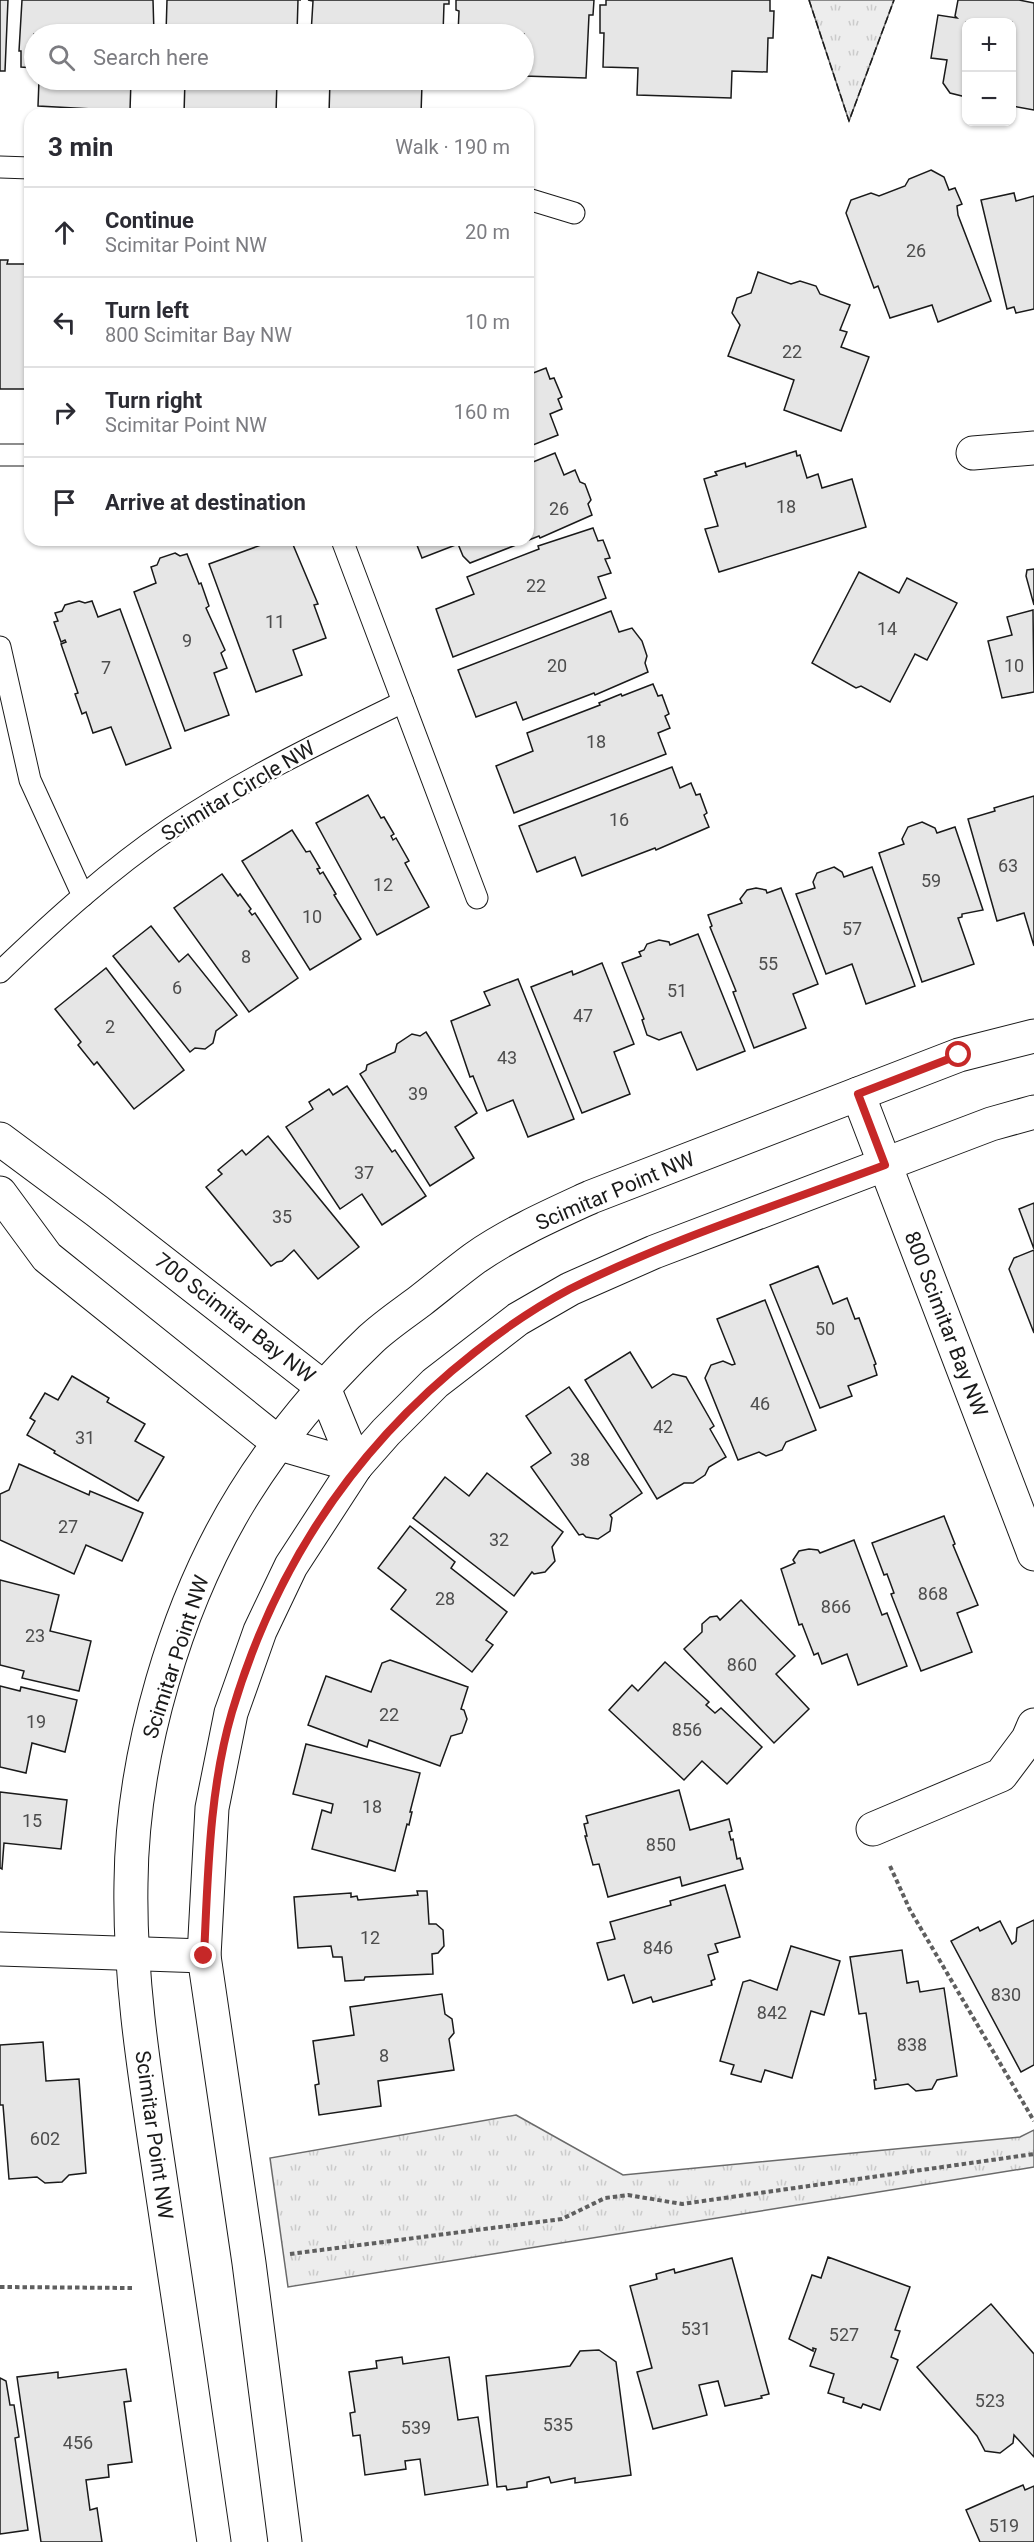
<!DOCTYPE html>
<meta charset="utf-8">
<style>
:root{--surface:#fff;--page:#f7f7f7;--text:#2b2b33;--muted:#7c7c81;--line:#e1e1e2}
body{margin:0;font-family:Roboto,sans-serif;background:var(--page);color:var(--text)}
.controls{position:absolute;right:18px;top:18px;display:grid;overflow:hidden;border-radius:12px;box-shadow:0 2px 4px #0004}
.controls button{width:54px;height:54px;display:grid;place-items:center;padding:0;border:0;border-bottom:2px solid var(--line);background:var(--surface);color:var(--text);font:30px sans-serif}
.stop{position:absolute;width:18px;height:18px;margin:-14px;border:4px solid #c62828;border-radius:50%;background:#fff}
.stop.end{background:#c62828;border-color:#fff;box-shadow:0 2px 6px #0008}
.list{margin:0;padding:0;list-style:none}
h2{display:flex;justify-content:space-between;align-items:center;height:78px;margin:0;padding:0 24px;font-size:26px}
h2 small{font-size:20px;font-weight:400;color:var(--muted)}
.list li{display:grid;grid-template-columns:39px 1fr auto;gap:18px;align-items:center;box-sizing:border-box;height:90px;padding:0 24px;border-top:2px solid var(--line)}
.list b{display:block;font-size:22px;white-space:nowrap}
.list p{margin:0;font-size:20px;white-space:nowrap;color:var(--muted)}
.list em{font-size:20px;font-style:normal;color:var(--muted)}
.icon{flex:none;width:33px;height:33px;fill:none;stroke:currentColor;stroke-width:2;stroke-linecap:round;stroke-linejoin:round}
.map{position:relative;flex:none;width:1034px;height:2542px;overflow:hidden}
.search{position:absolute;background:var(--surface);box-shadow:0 2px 4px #0004;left:24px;top:24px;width:510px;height:66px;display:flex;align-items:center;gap:15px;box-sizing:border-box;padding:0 21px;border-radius:33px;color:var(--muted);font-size:22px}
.panel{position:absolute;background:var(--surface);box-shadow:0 2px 4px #0004;left:24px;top:108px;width:510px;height:438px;border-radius:18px}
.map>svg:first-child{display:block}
</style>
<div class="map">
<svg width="1034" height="2542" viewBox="0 0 1034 2542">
<defs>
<pattern id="park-tufts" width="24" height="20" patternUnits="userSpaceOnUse" patternTransform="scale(1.5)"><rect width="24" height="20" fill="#ededed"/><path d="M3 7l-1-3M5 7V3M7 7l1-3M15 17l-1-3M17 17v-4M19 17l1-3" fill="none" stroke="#cbcbcb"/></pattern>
</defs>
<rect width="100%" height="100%" fill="#fff"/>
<g fill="url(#park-tufts)" stroke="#6a6a6a" stroke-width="1.5">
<polygon points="809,0 894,0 849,121"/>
<polygon points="516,2115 623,2175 1020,2137 1034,2130 1034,2167 288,2287 270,2158"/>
</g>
<g fill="#e6e6e6" stroke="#1a1a1a" stroke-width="1.5">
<polygon points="0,0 8,0 5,71 0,71"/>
<polygon points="22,0 153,0 154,34 34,34 34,68 21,67 21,51 19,51"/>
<polygon points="167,0 301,0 298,0 297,34 166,34"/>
<polygon points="308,0 449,0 449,4 444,4 443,34 311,34 313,1"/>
<polygon points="456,0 594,0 593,15 589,15 586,78 524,76 524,34 458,34 459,11 456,10"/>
<polygon points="606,0 770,0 770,11 774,11 773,38 768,38 767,72 732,71 731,98 637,95 638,68 603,67 604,33 600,33 600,5 606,5"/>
<polygon points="958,0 1019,0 1034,3 1034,110 1012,106 1012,22 966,22 966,97 950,93 943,83 947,60 931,58 938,15 957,18 955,16"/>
<polygon points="39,80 131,80 130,111 38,106"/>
<polygon points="185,80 296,80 277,80 276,114 184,114"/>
<polygon points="330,80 442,80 442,85 422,84 421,114 329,114"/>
<polygon points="931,170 944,177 949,190 955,188 962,204 957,206 958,215 991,301 938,322 932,305 890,318 878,286 874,288 846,213 851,200 871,193 879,196 905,186 909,179"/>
<polygon points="1014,193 1016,201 1034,196 1034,309 1016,313 1014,307 1007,309 981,200"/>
<polygon points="0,260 8,260 7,264 30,264 30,389 0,389"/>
<polygon points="758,272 791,284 800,281 816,286 820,294 850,305 840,330 847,332 841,347 869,357 841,431 784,410 794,380 728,356 740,325 732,313 737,298 751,293"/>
<polygon points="546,368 550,379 554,378 562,397 558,399 562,409 550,414 558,435 528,447 528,375"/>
<polygon points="796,451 797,456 800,455 807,478 818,474 822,488 852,479 866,527 719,572 705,529 718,526 704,479 717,475 715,472 745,463 746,467"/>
<polygon points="555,453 564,475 575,470 580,482 585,484 591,500 588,504 592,515 540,538 539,536 470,563 463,556 458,544 422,558 415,540 528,540 528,464"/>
<polygon points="593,528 598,541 603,540 610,558 605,559 611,573 598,577 606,598 453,657 436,609 474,594 467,577 539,549 538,546"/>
<polygon points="259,540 291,540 318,604 314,605 326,638 293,650 302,675 256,692 209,564 261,545"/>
<polygon points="175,553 180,556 187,554 199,584 201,583 209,606 206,608 225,650 221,653 227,668 214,673 229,715 185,731 134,592 156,583 151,567 157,565 160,558"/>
<polygon points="1034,569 1034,605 1026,576 1027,570"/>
<polygon points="859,572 899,593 907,578 957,603 927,660 915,654 890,702 861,686 856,688 812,663"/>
<polygon points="79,601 85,603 92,601 98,617 120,609 171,748 126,765 111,727 93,733 86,712 82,714 75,694 78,693 61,644 66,642 65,640 61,642 54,622 58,621 55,613 62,611 65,605"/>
<polygon points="1033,610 1034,692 1002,698 988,641 1012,635 1007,617"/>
<polygon points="611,611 619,632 632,628 642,641 647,656 645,663 648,672 595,695 594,693 523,720 516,702 476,717 458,670"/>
<polygon points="653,684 658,696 662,695 669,714 665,716 670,728 658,733 666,754 514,813 496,766 533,751 527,733 600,705 599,703 621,694 622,696"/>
<polygon points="672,767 680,788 691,783 696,795 700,794 707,813 704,815 709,827 656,850 655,848 582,876 575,857 537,872 519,826"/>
<polygon points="368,795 381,818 384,817 394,834 391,836 393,840 396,838 409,861 405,863 429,907 377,935 316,823"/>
<polygon points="1034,796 1034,946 1024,913 997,921 968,819 995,811 994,808"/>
<polygon points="922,822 935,828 937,833 955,827 983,910 962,914 962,917 958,918 974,964 922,982 879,853 904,844 902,839 908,827"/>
<polygon points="292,830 306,852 310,851 320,868 317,869 320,874 323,872 336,894 334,895 361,939 310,970 242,861"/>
<polygon points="834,867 842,872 844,877 872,867 915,986 866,1004 852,964 826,974 796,894 815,888 813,882 817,873"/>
<polygon points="222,874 238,896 240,894 251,909 249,911 252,915 255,913 298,978 249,1012 174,908"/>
<polygon points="756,888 766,890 767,893 781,888 818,984 793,994 806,1028 754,1048 733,992 736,991 710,927 712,926 708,915 742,903 740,899 747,890"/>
<polygon points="151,926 179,962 188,954 237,1015 216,1031 213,1043 205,1049 195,1048 190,1052 113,956"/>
<polygon points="698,934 745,1051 697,1070 681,1032 659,1040 647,1035 642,1020 644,1019 622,963 641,956 639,952 644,950 647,944 659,940 669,942 670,945"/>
<polygon points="602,963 634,1044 614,1052 630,1094 582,1113 531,987 572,971 573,975"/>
<polygon points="106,968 184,1070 134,1109 97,1062 94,1065 78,1045 81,1042 55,1009"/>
<polygon points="518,979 574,1119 528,1137 513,1100 487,1111 473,1076 470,1077 451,1021 490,1005 484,992"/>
<polygon points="426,1032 477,1113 455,1127 474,1158 430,1186 360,1074 366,1070 367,1065 395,1052 397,1044 412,1034 420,1036"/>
<polygon points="347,1086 392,1152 395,1150 426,1196 382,1225 362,1194 340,1209 286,1127 313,1109 309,1102 329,1089 333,1095"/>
<polygon points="268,1136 359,1247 318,1279 294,1250 282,1261 277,1262 271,1266 206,1187 222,1174 218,1170 242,1150 246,1155"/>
<polygon points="1034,1203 1034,1249 1019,1209"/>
<polygon points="1034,1250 1034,1333 1009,1269 1014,1258"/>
<polygon points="818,1266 833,1304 847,1298 855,1319 859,1318 876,1364 874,1365 877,1375 848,1386 852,1396 820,1408 770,1285"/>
<polygon points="765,1300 816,1430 786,1442 782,1450 766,1456 759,1452 738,1460 705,1378 711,1365 723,1361 732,1365 735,1364 717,1319"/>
<polygon points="630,1352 652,1388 673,1374 686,1377 714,1426 710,1429 726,1457 709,1467 705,1475 693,1483 684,1483 657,1499 585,1380"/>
<polygon points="72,1376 109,1398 107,1402 145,1424 135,1441 164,1457 138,1501 54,1453 55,1451 27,1435 35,1421 30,1418 45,1393 58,1400"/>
<polygon points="569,1387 642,1493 610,1515 612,1518 610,1531 598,1539 586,1537 583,1534 579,1535 531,1467 551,1453 526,1416"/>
<polygon points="19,1464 89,1495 90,1491 143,1513 122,1561 86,1545 74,1574 0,1540 0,1494 9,1490"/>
<polygon points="487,1473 563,1532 552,1547 555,1561 545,1572 534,1574 532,1572 514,1596 413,1518 445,1477 469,1496"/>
<polygon points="944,1516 955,1544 953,1545 978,1605 957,1613 972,1652 921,1671 891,1594 894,1593 887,1574 884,1575 872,1543"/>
<polygon points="410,1526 455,1562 451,1568 507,1612 486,1640 493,1645 472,1672 391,1609 406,1590 378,1568"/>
<polygon points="854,1540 882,1615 887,1613 907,1666 858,1685 847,1654 822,1664 818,1653 814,1655 802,1624 799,1625 781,1569 795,1563 793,1560 799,1551 809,1549 818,1550 820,1553"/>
<polygon points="0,1580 59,1595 50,1631 91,1641 79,1691 22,1678 24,1671 0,1665"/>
<polygon points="741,1600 795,1656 776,1674 809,1709 774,1743 684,1649 702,1632 702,1624 710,1617 717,1616 720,1620"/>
<polygon points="390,1660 468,1687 461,1709 464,1710 467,1719 462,1733 451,1736 440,1766 369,1740 367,1747 308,1725 326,1676 371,1692 382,1663"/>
<polygon points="665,1662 709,1702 706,1705 715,1713 721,1708 762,1747 727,1784 702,1761 684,1780 609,1710 632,1685 638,1691"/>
<polygon points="0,1686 20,1691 21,1687 77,1700 65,1752 32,1743 26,1773 0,1767"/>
<polygon points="306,1744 420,1773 410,1812 412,1812 409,1825 407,1824 395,1871 312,1849 322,1810 331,1813 333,1804 293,1794"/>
<polygon points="679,1790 690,1830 729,1819 732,1831 729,1832 731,1840 733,1839 737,1859 740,1858 743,1869 682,1886 680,1877 608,1897 599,1864 593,1865 585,1836 587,1836 584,1824 588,1823 586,1816"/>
<polygon points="0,1792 67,1800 61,1849 4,1843 2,1869 0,1868"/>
<polygon points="725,1885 740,1937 715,1944 718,1952 708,1955 715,1979 711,1981 712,1985 653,2002 651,1997 633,2003 624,1975 608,1980 597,1943 615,1939 610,1922 671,1905 670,1901"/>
<polygon points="417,1891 427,1891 429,1924 436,1924 443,1930 444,1946 438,1953 432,1954 433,1974 365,1977 364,1980 345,1981 342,1957 333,1957 331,1946 298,1948 294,1897 351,1893 351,1897 357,1896 358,1900 418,1895"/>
<polygon points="1034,1920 1034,2065 1021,2072 951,1941 978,1927 980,1931 1000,1921 1012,1944 1016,1941 1017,1928"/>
<polygon points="791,1946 840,1961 824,2015 811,2011 792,2078 765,2070 761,2082 731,2074 734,2065 720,2061 743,1982 750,1980 777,1990"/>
<polygon points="902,1950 907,1983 918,1981 920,1992 944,1988 957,2076 937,2080 932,2089 916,2091 908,2084 875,2089 874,2080 876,2080 866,2013 859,2014 850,1957"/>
<polygon points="442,1994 445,2014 452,2019 454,2033 449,2039 454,2070 378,2081 381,2106 319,2115 315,2085 319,2084 313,2041 354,2035 350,2007"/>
<polygon points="43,2042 46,2081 79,2079 86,2173 69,2175 62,2182 45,2183 37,2177 9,2179 3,2105 0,2105 0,2045"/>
<polygon points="828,2257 910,2287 895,2330 900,2331 891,2357 898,2360 880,2410 863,2404 861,2408 843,2402 844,2398 828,2393 834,2374 810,2366 816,2349 813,2348 813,2351 789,2339 812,2275 821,2278"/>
<polygon points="732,2258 769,2394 761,2396 762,2398 725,2406 718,2381 699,2385 707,2415 653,2429 637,2372 652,2368 630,2286 657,2279 656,2274 674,2269 675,2273"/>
<polygon points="991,2304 1034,2354 1034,2457 1014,2435 1013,2443 1000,2453 985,2451 977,2436 917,2367"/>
<polygon points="599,2350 616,2362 631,2475 575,2483 575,2478 551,2483 549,2477 527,2482 527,2487 507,2490 506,2486 497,2487 486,2376 570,2366 580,2351"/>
<polygon points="402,2357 403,2364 449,2357 458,2420 478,2417 488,2485 425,2495 420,2459 405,2461 406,2469 365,2475 360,2435 353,2436 350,2413 355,2412 349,2372 377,2368 376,2361"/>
<polygon points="126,2369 131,2401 124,2402 132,2462 108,2465 109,2477 86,2480 90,2510 97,2508 102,2542 41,2542 17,2377 58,2372 58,2378"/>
<polygon points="0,2378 6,2381 10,2405 14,2405 19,2437 15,2438 28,2530 0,2534"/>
<polygon points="1023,2485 1025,2490 1034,2486 1034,2542 980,2542 966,2510"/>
</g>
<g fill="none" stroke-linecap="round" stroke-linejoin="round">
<g stroke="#1a1a1a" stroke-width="23">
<g id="lane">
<polyline points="0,167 30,168"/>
<polyline points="528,199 574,213"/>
<polyline points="0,455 30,455"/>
<polyline points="342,540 477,898"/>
<polyline points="0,647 30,780 83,896"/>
<path d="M0,972C53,921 109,870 171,828C244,779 323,741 403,702"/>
</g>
</g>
<g stroke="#1a1a1a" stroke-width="35">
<g id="street">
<polyline points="973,453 1034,448"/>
<polyline points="858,1094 1034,1554"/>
<polyline points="0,1139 97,1211 324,1388 356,1466"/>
<polyline points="0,1193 47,1257 280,1444 356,1466"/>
<polyline points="873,1829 1001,1775 1028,1739 1034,1725"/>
<polyline points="0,1949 204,1956"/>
<path d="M214,2542C197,2425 180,2307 162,2190C147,2088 129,1986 131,1883C132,1755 176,1603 244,1494C279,1438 324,1384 371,1339C386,1325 404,1313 420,1301C438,1287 456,1272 475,1258C511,1233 552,1215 591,1197L959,1055L1034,1036"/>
<polyline points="285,2542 249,2263 204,1956 212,1808 231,1713 260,1631 291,1566 356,1466 386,1432 435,1383 518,1319 570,1289 654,1252 991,1124 1034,1112"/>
</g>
</g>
<g stroke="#5f5f5f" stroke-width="4" stroke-dasharray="4.5 3" stroke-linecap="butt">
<polyline points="890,1866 910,1910 1034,2121"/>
<polyline points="290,2254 562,2219 605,2198 628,2195 682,2204 1034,2154"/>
<polyline points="0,2287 133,2288"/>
</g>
<use href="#lane" stroke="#fff" stroke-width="21"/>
<use href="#street" stroke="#fff" stroke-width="33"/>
<polyline stroke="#1a1a1a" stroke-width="1.5" stroke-dasharray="8 3" stroke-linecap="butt" points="809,0 849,121 894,0"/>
</g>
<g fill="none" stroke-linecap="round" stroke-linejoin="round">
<path stroke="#c62828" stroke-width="8" d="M204,1956C208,1874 209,1791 232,1712C275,1566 355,1446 475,1352C505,1328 536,1307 570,1289C670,1239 781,1204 885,1165L858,1094L959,1055"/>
</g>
<g text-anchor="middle" stroke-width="4.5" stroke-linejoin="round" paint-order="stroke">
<g font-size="18" fill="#4d4d4d">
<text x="916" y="257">26</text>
<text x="792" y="358">22</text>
<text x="786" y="513">18</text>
<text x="559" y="515">26</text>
<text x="536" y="592">22</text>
<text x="275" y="628">11</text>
<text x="887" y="635">14</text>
<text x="187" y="647">9</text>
<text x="557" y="672">20</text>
<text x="1014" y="672">10</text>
<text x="106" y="674">7</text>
<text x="596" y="748">18</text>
<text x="619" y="826">16</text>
<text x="1008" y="872">63</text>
<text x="931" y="887">59</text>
<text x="383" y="891">12</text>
<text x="312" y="923">10</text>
<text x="852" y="935">57</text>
<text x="246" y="963">8</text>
<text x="768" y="970">55</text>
<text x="177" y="994">6</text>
<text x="677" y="997">51</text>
<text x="583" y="1022">47</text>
<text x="110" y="1033">2</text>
<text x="507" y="1064">43</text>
<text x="418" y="1100">39</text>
<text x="364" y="1179">37</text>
<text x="282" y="1223">35</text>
<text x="825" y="1335">50</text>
<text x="760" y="1410">46</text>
<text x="663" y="1433">42</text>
<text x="85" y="1444">31</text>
<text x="580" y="1466">38</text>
<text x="68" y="1533">27</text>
<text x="499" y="1546">32</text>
<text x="933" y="1600">868</text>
<text x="445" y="1605">28</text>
<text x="836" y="1613">866</text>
<text x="35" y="1642">23</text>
<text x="742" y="1671">860</text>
<text x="389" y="1721">22</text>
<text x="36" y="1728">19</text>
<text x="687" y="1736">856</text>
<text x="372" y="1813">18</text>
<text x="32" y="1827">15</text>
<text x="661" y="1851">850</text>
<text x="370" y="1944">12</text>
<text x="658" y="1954">846</text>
<text x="1006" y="2001">830</text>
<text x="772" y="2019">842</text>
<text x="912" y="2051">838</text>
<text x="384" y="2062">8</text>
<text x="45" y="2145">602</text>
<text x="696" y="2335">531</text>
<text x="844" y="2341">527</text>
<text x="990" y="2407">523</text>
<text x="558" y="2431">535</text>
<text x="416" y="2434">539</text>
<text x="78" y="2449">456</text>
<text x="1004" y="2532">519</text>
</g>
<g font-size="21" fill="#1a1a1a" stroke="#fff">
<text transform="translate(238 791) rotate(-31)" y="7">Scimitar Circle NW</text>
<text transform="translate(615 1191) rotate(-23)" y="7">Scimitar Point NW</text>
<text transform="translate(235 1318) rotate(38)" y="7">700 Scimitar Bay NW</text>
<text transform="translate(946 1324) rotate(69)" y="7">800 Scimitar Bay NW</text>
<text transform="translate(176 1657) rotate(-72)" y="7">Scimitar Point NW</text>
<text transform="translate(154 2135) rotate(82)" y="7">Scimitar Point NW</text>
</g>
</g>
</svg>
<div class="controls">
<button>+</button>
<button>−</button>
</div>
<div class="stop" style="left:959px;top:1055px"></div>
<div class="stop end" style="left:204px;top:1956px"></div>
<div class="search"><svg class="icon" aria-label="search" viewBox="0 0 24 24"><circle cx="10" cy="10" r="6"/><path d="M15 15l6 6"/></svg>Search here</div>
<section class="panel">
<h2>3 min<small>Walk · 190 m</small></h2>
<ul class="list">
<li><svg class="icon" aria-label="ahead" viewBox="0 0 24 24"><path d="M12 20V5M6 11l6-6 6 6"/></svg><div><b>Continue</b><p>Scimitar Point NW</p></div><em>20 m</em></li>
<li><svg class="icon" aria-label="left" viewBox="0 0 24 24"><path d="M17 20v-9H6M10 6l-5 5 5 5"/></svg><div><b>Turn left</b><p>800 Scimitar Bay NW</p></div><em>10 m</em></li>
<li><svg class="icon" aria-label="right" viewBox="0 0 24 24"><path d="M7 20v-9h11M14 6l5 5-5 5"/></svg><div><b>Turn right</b><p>Scimitar Point NW</p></div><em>160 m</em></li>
<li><svg class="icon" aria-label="arrive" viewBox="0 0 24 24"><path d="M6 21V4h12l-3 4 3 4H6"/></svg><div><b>Arrive at destination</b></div></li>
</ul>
</section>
</div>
